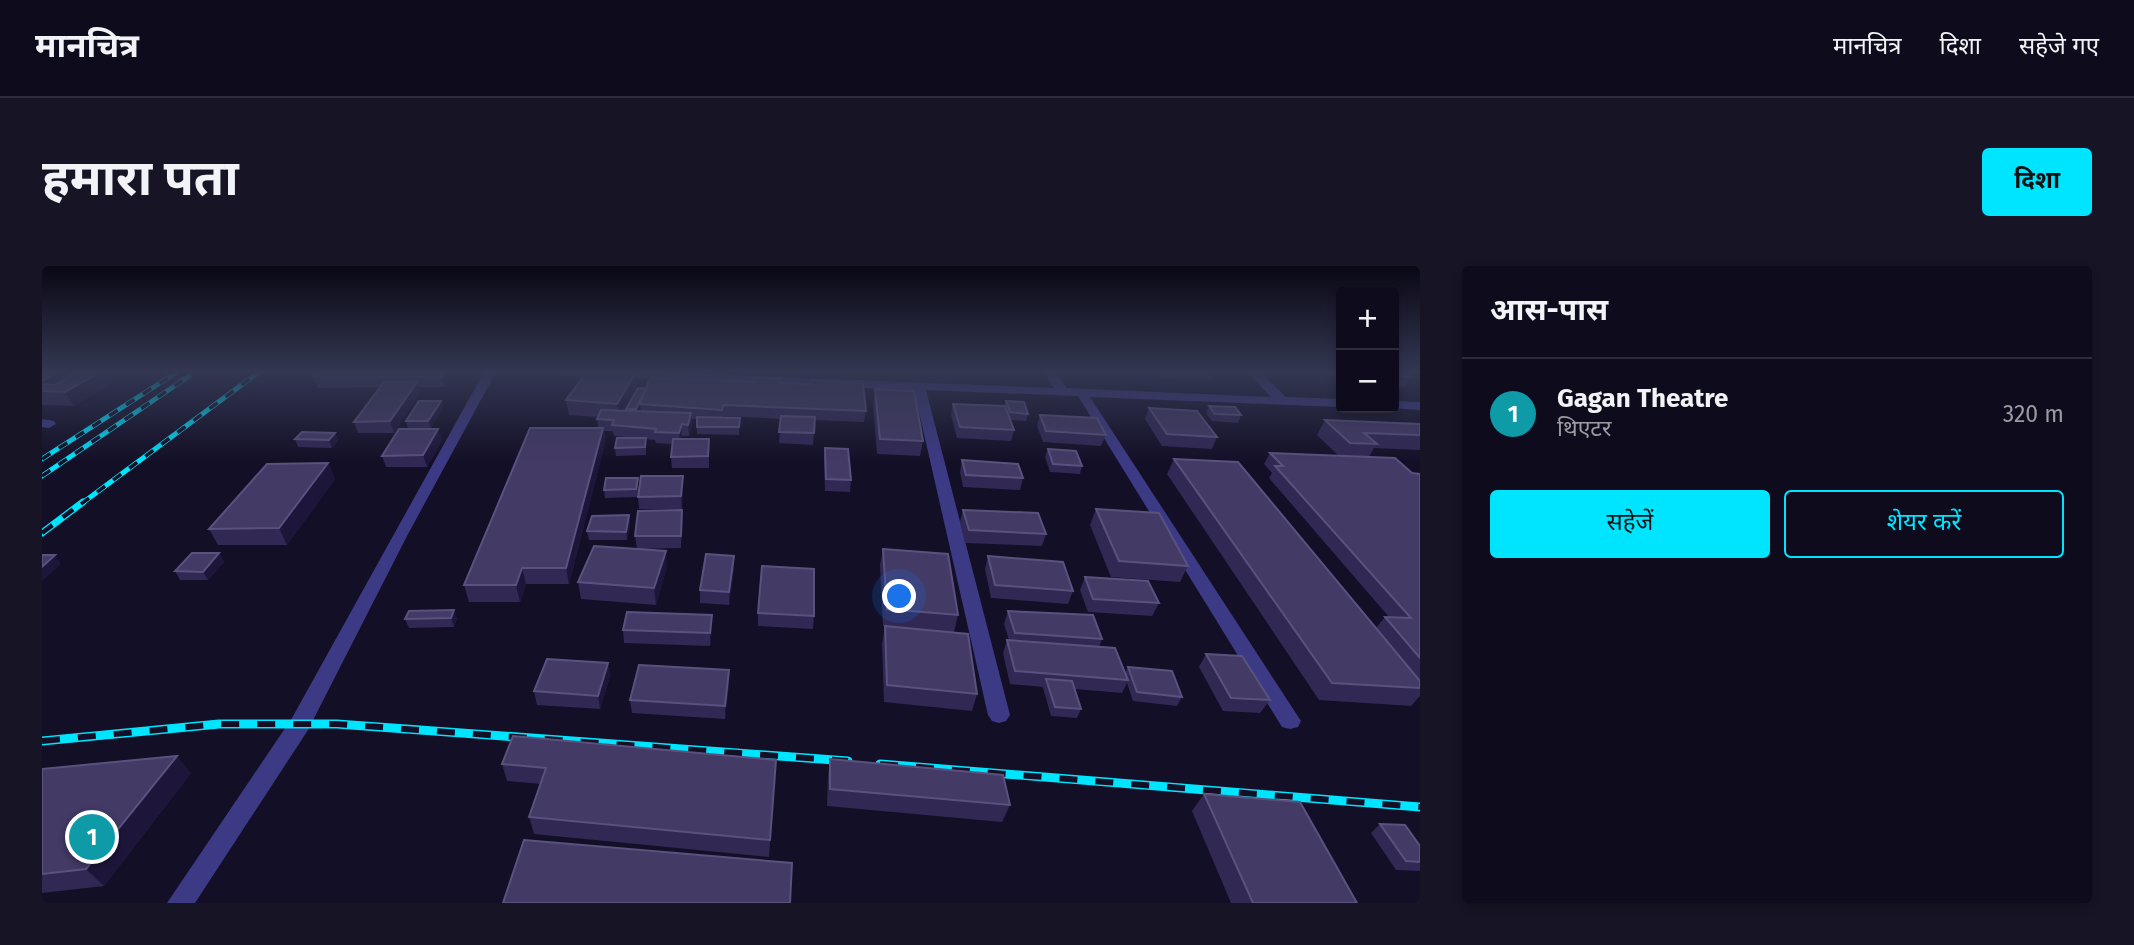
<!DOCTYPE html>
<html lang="hi">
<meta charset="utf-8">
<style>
:root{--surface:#0e0b1c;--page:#171425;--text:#f1f3f6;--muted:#9b9ba3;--line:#2e2b3b;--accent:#00e5ff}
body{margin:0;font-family:"Fira Sans","Noto Sans Devanagari",sans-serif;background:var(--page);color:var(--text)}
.controls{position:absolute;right:21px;top:21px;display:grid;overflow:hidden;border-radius:7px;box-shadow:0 4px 10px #0003}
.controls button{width:63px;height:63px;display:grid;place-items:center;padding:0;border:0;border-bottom:2px solid var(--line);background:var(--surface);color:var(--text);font:35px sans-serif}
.you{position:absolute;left:858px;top:331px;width:24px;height:24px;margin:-18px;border:5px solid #fff;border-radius:50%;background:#1a73e8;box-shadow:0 0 0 10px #1a73e833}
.badge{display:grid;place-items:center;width:46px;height:46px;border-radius:50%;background:var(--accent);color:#fff;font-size:23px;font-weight:700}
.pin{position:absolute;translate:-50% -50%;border:4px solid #fff;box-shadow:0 2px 7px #0006}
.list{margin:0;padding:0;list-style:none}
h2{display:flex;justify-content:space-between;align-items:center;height:91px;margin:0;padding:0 28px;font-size:30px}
h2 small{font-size:23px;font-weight:400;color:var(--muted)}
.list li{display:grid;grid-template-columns:46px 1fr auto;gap:21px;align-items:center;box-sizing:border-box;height:112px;padding:0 28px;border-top:2px solid var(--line)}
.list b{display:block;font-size:26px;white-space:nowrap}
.list p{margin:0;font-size:23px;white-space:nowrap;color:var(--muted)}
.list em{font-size:23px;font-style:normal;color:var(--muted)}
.actions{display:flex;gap:14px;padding:21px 28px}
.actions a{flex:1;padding:16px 0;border:2px solid var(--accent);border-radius:7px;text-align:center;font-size:24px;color:var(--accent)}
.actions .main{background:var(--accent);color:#111}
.map{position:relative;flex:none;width:1378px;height:637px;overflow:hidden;border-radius:7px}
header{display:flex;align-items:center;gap:42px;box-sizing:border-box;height:98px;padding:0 35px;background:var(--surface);border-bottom:2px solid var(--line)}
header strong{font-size:33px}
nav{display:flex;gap:38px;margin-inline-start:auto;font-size:24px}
.intro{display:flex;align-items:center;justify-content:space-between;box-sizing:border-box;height:168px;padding:0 42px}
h1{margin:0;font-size:49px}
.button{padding:18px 32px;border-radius:7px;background:var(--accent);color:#111;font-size:24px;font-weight:700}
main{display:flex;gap:42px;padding:0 42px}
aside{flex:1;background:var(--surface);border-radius:7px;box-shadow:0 4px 10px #0003}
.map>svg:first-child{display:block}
</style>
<header>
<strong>मानचित्र</strong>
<nav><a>मानचित्र</a><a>दिशा</a><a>सहेजे गए</a></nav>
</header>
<div class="intro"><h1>हमारा पता</h1><a class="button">दिशा</a></div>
<main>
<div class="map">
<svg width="1378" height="637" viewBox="0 0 1378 637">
<rect width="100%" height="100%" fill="#130f26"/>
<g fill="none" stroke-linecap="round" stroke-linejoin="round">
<g fill="#3d3a85" fill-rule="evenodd">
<polygon points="442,106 454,106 365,270 266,464 153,637 125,637 250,452"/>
<polygon points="512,106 616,106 1012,122 1002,106 1014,106 1024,122 1229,131 1205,106 1218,106 1244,131 1299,133 1299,141 1048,131 1259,455 1256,461 1248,463 1240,461 1036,130 884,124 968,449 964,455 957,457 950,455 946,449 872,124 518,109"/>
<polygon points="1352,135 1378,136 1378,144 1348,142 1352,142"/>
<polygon points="0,153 12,155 14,158 7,162 0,161"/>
</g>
<g stroke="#00e5ff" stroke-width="5">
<g id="rail-far2">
<polyline points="0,193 135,106"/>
<polyline points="0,210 153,106"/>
<polyline points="39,238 217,106"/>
</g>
</g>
<g stroke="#00e5ff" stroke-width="7">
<polyline id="rail-far1" points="0,267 41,236"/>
</g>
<g stroke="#00e5ff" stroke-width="9">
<g id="rail">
<polyline points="0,475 177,458 295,458 806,495"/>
<polyline points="838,498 1378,541"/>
</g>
</g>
<use href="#rail-far2" stroke="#130f26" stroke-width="3.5" stroke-dasharray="10" stroke-linecap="butt"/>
<use href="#rail-far1" stroke="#130f26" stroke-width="4.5" stroke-dasharray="13" stroke-linecap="butt"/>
<use href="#rail" stroke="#130f26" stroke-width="6" stroke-dasharray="18" stroke-linecap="butt"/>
</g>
<g fill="#312854">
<polygon points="0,106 88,106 32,140 0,139"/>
<polygon points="277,106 411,106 410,108 403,108 405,116 402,121 377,121 378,126 352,167 316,167 312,156 338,121 276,122 272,111"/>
<polygon points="1115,106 1172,106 1169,114 1147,113 1144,110 1143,113 1119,112"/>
<polygon points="1284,106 1299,106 1299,110 1288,110"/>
<polygon points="1352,106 1369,111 1362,121 1352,121"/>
<polygon points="593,108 595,121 581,144 584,145 584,143 604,122 737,117 824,145 822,156 773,154 771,179 737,177 739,153 681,150 681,152 698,152 697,169 655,168 655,153 650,153 650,158 647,170 640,170 639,173 667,173 667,202 630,202 629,191 631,178 614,177 613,174 604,173 604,189 574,190 573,182 593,172 572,170 571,165 562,165 563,177 527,318 484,318 478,336 427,336 422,319 556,162 555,153 556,151 527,149 524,134"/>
<polygon points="833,123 881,175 878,190 835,188 831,137"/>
<polygon points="964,135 986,148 984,155 968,154 972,164 969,175 915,172 909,149 911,138 962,140"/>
<polygon points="1167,140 1199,149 1196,157 1170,155 1164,147"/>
<polygon points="401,142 389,162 366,163 364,155"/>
<polygon points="1107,142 1175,171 1170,183 1120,180 1103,153"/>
<polygon points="998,149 1064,169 1059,180 1001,176 995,160"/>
<polygon points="1283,154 1378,158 1378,184 1332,182 1327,191 1370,207 1378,208 1378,430 1369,440 1277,434 1125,208 1132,193 1334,362 1343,351 1347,351 1227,212 1230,207 1222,198 1228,187 1297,190 1275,169"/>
<polygon points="293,167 296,175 290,182 256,181 253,173"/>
<polygon points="400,174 385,201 344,201 340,190"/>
<polygon points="783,182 809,214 808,226 783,225 782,194"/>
<polygon points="1006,183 1040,200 1038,208 1008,206 1003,191"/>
<polygon points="920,194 981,212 978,224 921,221 918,206"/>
<polygon points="286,197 293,213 245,279 176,279 167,263"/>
<polygon points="641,210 640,243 597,243 596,231"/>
<polygon points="596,212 596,220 595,231 563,232 562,224"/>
<polygon points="1054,243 1146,300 1138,316 1069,311 1048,259"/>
<polygon points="921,244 1004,268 1000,280 923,277 918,256"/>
<polygon points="587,249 588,258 585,274 547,274 545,265"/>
<polygon points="640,256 639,282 595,283 625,301 614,339 539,333 536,316 595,283 593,270"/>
<polygon points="841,283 916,349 912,366 841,360 838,299"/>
<polygon points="177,287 182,296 166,314 138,314 133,305"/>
<polygon points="946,290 1031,325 1026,338 949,332 943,303"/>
<polygon points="692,302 687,339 658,337 658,324"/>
<polygon points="1043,311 1117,337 1110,350 1046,346 1038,324"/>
<polygon points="367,345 415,352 412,361 367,362 363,353"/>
<polygon points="966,345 1060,373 1057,381 1083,407 1086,401 1140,431 1135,440 1091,435 1085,417 1080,427 1032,423 1039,443 1035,452 1009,450 1001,422 1001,421 968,418 961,387 965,374 967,374 962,358"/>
<polygon points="716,347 772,350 771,363 716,360"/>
<polygon points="670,349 670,362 668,380 582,377 581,364"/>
<polygon points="843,360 935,428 930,445 842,436 840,378"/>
<polygon points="1164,388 1228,434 1218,447 1181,445 1157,401"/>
<polygon points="566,397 568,410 558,443 495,439 492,425"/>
<polygon points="687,404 687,417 683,453 590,447 588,434"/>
<polygon points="788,493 968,539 960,556 785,540 786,511"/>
<polygon points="734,494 727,591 492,568 487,551 499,518 465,515 460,498"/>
<polygon points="0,503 149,507 62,620 0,627"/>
<polygon points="1162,528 1315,637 1189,637 1150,545"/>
<polygon points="1338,558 1378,580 1378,605 1354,604 1329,567"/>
</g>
<g fill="#1d163a">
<polygon points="16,106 48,106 0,125 0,115"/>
<polygon points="58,106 88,106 32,140 23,126"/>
<polygon points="403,106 405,116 402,121 399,111"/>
<polygon points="593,108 595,121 577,153 575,138"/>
<polygon points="375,116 378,126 352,167 348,155"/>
<polygon points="605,122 598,138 599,143 595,151 594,143"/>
<polygon points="399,135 401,142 389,162 386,155"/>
<polygon points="649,147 650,158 647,170 646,159"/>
<polygon points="640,158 640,170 638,178 637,167"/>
<polygon points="561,162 563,177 527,318 524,302"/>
<polygon points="396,163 400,174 385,201 381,189"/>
<polygon points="293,167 296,175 290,182 287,174"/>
<polygon points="286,197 293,213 245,279 237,262"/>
<polygon points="641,210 641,222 640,243 639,230"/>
<polygon points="587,249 588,258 585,274 584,266"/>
<polygon points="624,285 625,301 614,339 612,322"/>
<polygon points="177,287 182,296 166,314 161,306"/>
<polygon points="13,289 19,298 0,315 0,301"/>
<polygon points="692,290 692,302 687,339 687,326"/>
<polygon points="480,302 484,318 478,336 474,319"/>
<polygon points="412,344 415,352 412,361 409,352"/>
<polygon points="670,349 670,362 668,380 668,367"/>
<polygon points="566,397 568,410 558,443 556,430"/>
<polygon points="687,404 687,417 683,453 683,440"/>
<polygon points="135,490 149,507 62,620 44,603"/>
</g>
<g fill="#433a66" stroke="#5a527e" stroke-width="2">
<polygon points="0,106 16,106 0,115"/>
<polygon points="34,106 58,106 23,126 0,125 0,118 13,119"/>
<polygon points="277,106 402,106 399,111 272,111"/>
<polygon points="545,106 576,106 593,108 575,138 524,134"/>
<polygon points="1352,106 1362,106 1369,111 1352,110"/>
<polygon points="608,112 712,116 712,112 738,113 737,117 769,118 769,114 821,118 824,145 681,139 680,144 598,138"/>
<polygon points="342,116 375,116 348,155 312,156"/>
<polygon points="596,122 604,122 594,143 584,143"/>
<polygon points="833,123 872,125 881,175 838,173"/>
<polygon points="377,135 399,135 386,155 364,155"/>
<polygon points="964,135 982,136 986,148 968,146"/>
<polygon points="911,138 963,140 972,164 918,161"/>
<polygon points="1167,140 1193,141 1199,149 1173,148"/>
<polygon points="1107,142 1155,145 1175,171 1125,168"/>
<polygon points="559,144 649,147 646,159 640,158 637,167 613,166 614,163 570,159 572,154 555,153"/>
<polygon points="998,149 1055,152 1064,169 1004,165"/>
<polygon points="739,150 773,151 772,167 737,166"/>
<polygon points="655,151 698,152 697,161 655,161"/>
<polygon points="1283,154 1378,158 1378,169 1322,167 1335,178 1308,177"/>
<polygon points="488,162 561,162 524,302 480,302 474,319 422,319"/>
<polygon points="357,163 396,163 381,189 340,190"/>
<polygon points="260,166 293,167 287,174 253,173"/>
<polygon points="575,172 604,172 603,181 573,182"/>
<polygon points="631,173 667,173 666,190 629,191"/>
<polygon points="783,182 806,183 809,214 784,213"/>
<polygon points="1006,183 1034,185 1040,200 1011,198"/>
<polygon points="1228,187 1353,192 1370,207 1378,208 1378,392 1343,351 1369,352 1233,200 1241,200"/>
<polygon points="1132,193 1196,196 1378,415 1378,422 1290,417"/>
<polygon points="920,194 976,198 981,212 924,209"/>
<polygon points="286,197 237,262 167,263 225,198"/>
<polygon points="599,210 641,210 639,230 596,231"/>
<polygon points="564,212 596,212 594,223 562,224"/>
<polygon points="1054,243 1117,247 1146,300 1077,295"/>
<polygon points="640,244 639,270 593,270 596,245"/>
<polygon points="921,244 996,247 1004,268 927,264"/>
<polygon points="587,249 584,266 545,265 550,250"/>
<polygon points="552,280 624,285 612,322 536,316"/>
<polygon points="841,283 906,288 916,349 845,343"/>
<polygon points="150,287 177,287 161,306 133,305"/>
<polygon points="664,288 692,290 687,326 658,324"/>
<polygon points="0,289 13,289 0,301"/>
<polygon points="946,290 1021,296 1031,325 953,319"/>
<polygon points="720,300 772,303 772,350 716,347"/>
<polygon points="1043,311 1106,315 1117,337 1051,333"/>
<polygon points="412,344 409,352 363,353 367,345"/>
<polygon points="966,345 1051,349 1060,373 973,367"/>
<polygon points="585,346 670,349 668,367 581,364"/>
<polygon points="843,360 926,368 935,428 845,419"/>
<polygon points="965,374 1073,382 1086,414 973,405"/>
<polygon points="1164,388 1200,390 1228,434 1189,432"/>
<polygon points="505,393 566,397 556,430 492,425"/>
<polygon points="597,399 687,404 683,440 588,434"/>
<polygon points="1086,401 1130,405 1140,431 1095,426"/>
<polygon points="1004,413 1030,415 1039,443 1013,441"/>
<polygon points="471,470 734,494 728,574 487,551 504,502 460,498"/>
<polygon points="135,490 44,603 0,608 0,503"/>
<polygon points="788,493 961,509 968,539 788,523"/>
<polygon points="1162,528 1258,536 1315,637 1211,637"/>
<polygon points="1338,558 1363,559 1378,580 1378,596 1364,595"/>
<polygon points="482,574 750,597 748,637 461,637"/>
</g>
<linearGradient id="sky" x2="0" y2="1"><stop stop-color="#0a0815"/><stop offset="0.54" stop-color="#333752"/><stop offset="1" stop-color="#333752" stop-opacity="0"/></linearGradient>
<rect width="1378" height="196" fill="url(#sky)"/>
</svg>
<div class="controls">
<button>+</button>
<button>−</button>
</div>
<div class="you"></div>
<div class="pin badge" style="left:50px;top:571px;background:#0f9aa8">1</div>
</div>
<aside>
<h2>आस-पास<small></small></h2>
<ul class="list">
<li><span class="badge" style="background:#0f9aa8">1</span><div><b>Gagan Theatre</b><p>थिएटर</p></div><em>320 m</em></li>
</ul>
<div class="actions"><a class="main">सहेजें</a><a>शेयर करें</a></div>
</aside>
</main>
